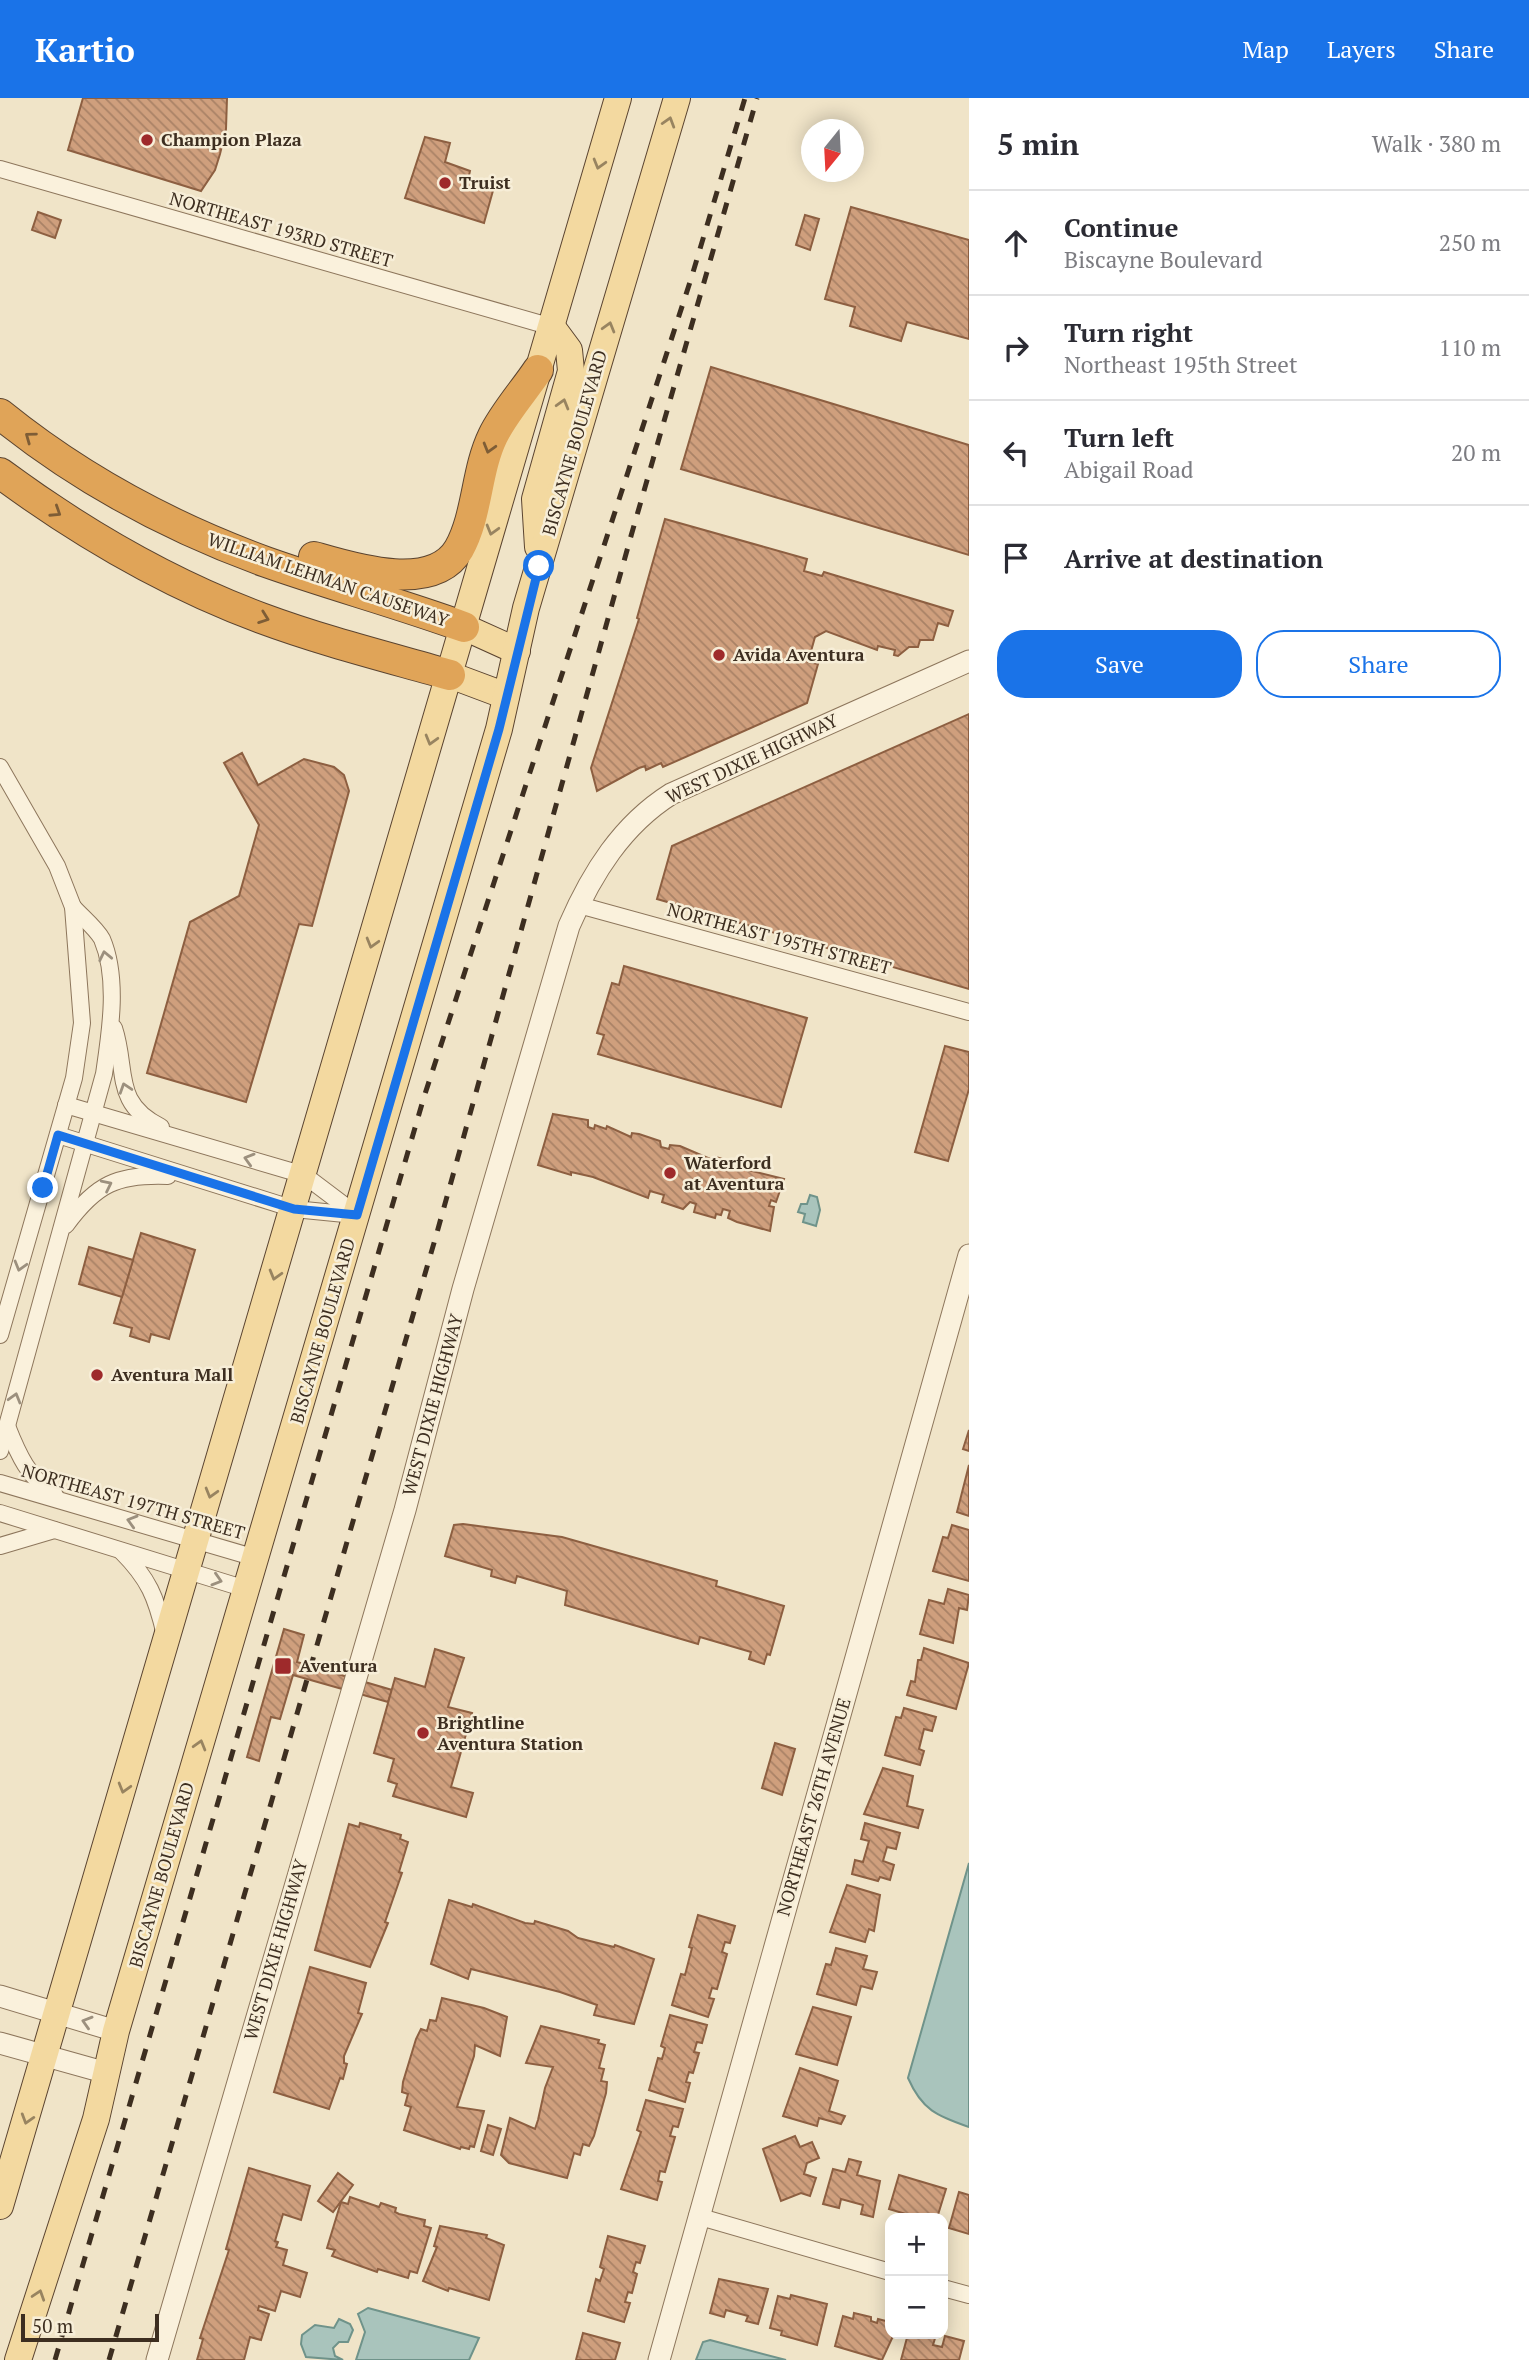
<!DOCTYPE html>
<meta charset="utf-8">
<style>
:root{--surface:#fff;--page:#f2f2f3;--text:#2b2b33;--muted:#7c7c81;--line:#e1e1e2;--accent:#1a73e8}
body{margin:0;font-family:"PT Serif",serif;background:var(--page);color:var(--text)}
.controls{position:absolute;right:21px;bottom:21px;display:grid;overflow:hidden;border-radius:14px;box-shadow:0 4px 18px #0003}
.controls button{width:63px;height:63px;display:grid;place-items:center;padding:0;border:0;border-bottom:2px solid var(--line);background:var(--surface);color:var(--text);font:35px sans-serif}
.compass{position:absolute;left:801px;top:21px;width:63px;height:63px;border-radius:50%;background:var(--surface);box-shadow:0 4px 18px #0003;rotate:198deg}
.scale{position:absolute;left:21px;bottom:18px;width:138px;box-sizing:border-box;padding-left:7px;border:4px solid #3d2e20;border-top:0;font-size:19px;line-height:24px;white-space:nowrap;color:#3d2e20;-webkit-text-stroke:5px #f7eed8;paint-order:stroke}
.stop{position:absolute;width:21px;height:21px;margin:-16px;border:5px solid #1a73e8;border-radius:50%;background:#fff}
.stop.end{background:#1a73e8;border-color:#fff;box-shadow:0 2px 7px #0008}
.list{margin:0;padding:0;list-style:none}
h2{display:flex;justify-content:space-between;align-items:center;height:91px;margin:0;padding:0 28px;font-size:30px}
h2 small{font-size:23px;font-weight:400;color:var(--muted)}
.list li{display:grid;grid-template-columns:46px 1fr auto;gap:21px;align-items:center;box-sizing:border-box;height:105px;padding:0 28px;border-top:2px solid var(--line)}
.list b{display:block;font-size:26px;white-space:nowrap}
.list p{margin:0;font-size:23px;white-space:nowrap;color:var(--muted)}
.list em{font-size:23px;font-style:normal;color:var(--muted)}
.actions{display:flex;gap:14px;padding:21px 28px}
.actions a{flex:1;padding:16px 0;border:2px solid var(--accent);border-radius:28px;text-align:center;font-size:24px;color:var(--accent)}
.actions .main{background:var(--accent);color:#fff}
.icon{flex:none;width:38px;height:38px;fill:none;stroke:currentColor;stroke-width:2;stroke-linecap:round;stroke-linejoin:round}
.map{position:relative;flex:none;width:969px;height:2262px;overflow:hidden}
header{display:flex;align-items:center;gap:42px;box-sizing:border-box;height:98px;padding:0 35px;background:var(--accent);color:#fff}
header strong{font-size:33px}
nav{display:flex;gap:38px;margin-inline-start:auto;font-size:24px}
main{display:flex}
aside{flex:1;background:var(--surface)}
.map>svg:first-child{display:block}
</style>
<header>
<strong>Kartio</strong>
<nav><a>Map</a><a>Layers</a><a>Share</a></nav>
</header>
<main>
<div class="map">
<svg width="969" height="2262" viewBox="0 0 969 2262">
<defs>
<pattern id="building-back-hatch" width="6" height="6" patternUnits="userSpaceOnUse" patternTransform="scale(1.75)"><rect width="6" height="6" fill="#cf9f7d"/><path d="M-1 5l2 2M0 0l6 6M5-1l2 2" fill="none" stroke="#a98266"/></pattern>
</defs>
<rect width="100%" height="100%" fill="#f0e4c8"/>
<g fill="#a9c4bc" stroke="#6f938a" stroke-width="2">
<polygon points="810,1097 817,1099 820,1112 816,1128 803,1124 805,1116 798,1114 801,1106 807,1106"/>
<path d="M969,1765V2029C937,2018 922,2012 908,1980Z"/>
<polygon points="368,2210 479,2240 469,2262 356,2262 365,2234 358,2216"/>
<polygon points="339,2221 350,2226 353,2232 348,2244 339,2244 333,2250 335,2258 343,2262 306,2259 301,2246 302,2237 315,2227 334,2230"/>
<polygon points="710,2242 786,2262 696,2262 703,2244"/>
</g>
<g fill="url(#building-back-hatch)" stroke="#8d5f41" stroke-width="2">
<polygon points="83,0 227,0 226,31 220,56 215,72 201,93 68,52"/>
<polygon points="425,39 450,45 445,64 470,73 468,82 494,89 484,125 405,100"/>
<polygon points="851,109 969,142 969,241 907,224 901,243 850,228 855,209 825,201"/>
<polygon points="38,114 61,122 55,140 32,132"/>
<polygon points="805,117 819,121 810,152 796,147"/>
<polygon points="711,269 969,347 969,457 681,371"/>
<polygon points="665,421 807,461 804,473 822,478 824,474 953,513 948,528 938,525 933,542 920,542 918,549 909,549 898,558 894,557 895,552 878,548 877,552 826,533 815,539 808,564 818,566 807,605 663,669 661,665 646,672 645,668 639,670 597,693 591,670 639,521 637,520"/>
<polygon points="969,616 969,891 657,801 672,748"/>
<polygon points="242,655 258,687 304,661 334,669 344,677 349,693 312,828 299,826 246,1004 147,975 190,824 239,798 259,727 224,665"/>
<polygon points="624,868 807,920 781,1009 598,956 604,937 597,935 612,885 619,887"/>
<polygon points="945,948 969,954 969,991 948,1063 915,1054"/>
<polygon points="553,1016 588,1022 588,1029 594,1031 595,1027 606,1031 607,1028 631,1039 632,1035 639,1036 660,1043 661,1049 669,1051 670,1047 680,1048 715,1063 716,1059 726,1062 728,1067 784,1081 776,1104 771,1102 769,1108 774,1109 770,1133 737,1124 728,1120 730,1113 723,1111 721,1117 716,1116 715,1120 694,1114 696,1106 690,1104 683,1111 662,1104 664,1097 650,1093 648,1100 593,1079 571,1074 571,1077 538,1067"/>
<polygon points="141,1135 195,1152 169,1241 151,1236 149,1244 130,1238 132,1230 114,1225"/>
<polygon points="89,1149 133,1162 122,1199 79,1186"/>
<polygon points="969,1332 969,1353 963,1351"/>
<polygon points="969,1367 969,1418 957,1414"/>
<polygon points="463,1426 562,1439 717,1483 716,1488 784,1508 770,1557 767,1556 764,1566 749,1561 751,1554 700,1539 698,1546 565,1507 567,1493 517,1478 515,1485 491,1478 492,1472 445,1458 454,1427"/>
<polygon points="952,1427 969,1432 969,1483 933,1473 943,1439 948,1440"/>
<polygon points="948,1491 969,1497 967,1512 959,1510 953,1545 920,1536 929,1502 944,1506"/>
<polygon points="284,1531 304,1537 297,1564 392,1592 388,1604 293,1577 280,1621 271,1619 259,1663 247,1659"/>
<polygon points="924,1550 969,1565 956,1611 907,1597 911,1583 915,1584 918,1562 921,1562"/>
<polygon points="435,1551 464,1560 448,1609 472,1615 451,1689 473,1695 466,1719 393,1698 397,1686 388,1683 394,1661 374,1655 395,1580 425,1589"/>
<polygon points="904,1610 936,1619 932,1633 924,1631 919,1651 924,1653 920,1667 885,1657 896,1619 901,1620"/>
<polygon points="775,1645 795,1651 782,1697 762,1690"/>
<polygon points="883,1670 913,1678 907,1708 923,1712 918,1730 864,1716"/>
<polygon points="360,1725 401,1737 400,1741 408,1744 399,1774 402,1775 385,1824 388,1825 370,1869 315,1852 349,1726 359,1729"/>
<polygon points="865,1725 900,1735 896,1751 887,1749 883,1763 894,1767 890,1782 880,1779 878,1783 852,1776 855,1762 863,1764 869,1743 861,1741"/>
<polygon points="847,1787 880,1797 874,1833 869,1831 865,1844 830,1834"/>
<polygon points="449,1802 472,1809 473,1806 525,1825 534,1826 535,1823 568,1833 578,1840 614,1849 615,1847 654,1861 634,1926 594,1917 597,1907 560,1894 471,1871 468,1881 431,1866"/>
<polygon points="698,1817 735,1828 730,1845 725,1844 722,1854 727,1856 717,1891 712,1890 709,1900 714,1901 708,1919 672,1907 681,1876 685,1877 692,1850 689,1849"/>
<polygon points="836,1850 867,1858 863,1871 877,1874 872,1891 861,1888 856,1907 817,1896 826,1866 831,1867"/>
<polygon points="310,1869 366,1885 358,1915 362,1916 344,1958 344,1965 347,1966 343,1981 340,1980 329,2011 274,1994"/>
<polygon points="442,1900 484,1910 507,1919 500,1958 475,1947 474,1958 457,2009 484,2013 474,2049 470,2048 469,2051 461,2049 460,2051 404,2032 411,2009 405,2007 408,1996 402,1994 403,1984 416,1941 421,1931 427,1933 430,1922 436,1923"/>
<polygon points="813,1909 851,1919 837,1967 796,1956"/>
<polygon points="670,1917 707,1927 702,1945 697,1944 694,1954 699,1955 693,1975 689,1974 686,1984 690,1985 685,2004 649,1992 658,1960 662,1961 665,1950 661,1948"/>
<polygon points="541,1928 599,1942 598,1945 605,1947 599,1970 604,1971 601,1983 607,1984 606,1995 594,2038 589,2048 583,2046 580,2057 574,2055 567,2080 509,2065 501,2057 510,2020 535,2031 538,2022 545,1990 553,1969 526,1965"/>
<polygon points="800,1970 838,1983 829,2013 845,2018 841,2026 819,2020 817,2028 783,2018"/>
<polygon points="646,2002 683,2011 678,2029 673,2028 670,2038 675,2039 665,2074 660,2073 658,2083 662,2084 657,2102 621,2091 641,2034 637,2032"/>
<polygon points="488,2027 501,2031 493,2057 481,2053"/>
<polygon points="795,2038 800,2049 812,2044 819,2060 807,2065 804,2076 816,2080 810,2098 801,2095 781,2103 763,2051"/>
<polygon points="849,2061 861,2064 857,2077 880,2083 873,2119 861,2116 863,2107 841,2101 839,2110 823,2106 833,2071 845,2074"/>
<polygon points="249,2070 310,2088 301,2122 283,2116 275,2143 278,2144 276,2149 287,2152 283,2167 307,2175 300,2199 281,2193 275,2213 259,2208 258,2212 269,2216 261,2242 250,2239 244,2262 197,2262 203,2241 200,2240 229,2152 226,2151"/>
<polygon points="338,2075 353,2087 333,2114 318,2103"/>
<polygon points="899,2077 946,2091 937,2120 907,2120 906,2116 889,2111"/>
<polygon points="959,2094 969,2097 969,2136 949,2130"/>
<polygon points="350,2099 379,2109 381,2105 396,2110 395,2114 399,2116 425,2122 424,2128 431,2130 417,2175 410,2173 408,2180 378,2171 377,2174 332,2158 335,2152 327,2150 341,2104 348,2106"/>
<polygon points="440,2128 487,2137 486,2140 504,2147 489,2202 449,2190 448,2193 423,2183 437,2149 434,2148"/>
<polygon points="608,2138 645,2148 640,2165 636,2164 633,2174 637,2176 632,2195 628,2194 625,2204 630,2205 624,2224 588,2213 596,2181 600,2183 604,2171 600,2169"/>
<polygon points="719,2181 768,2191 758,2226 746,2223 748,2218 726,2212 724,2219 710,2215"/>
<polygon points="791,2197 827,2206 817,2247 781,2237 782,2233 770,2230 778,2198 790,2201"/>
<polygon points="854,2215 871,2219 871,2223 877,2225 878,2221 890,2224 890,2236 894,2236 882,2262 835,2248 843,2218 853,2221"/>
<polygon points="583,2235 620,2245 615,2262 576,2262"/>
<polygon points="908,2236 936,2237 933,2247 942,2249 945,2238 964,2243 959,2262 901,2262"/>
</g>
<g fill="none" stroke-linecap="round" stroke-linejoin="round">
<g stroke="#8d765c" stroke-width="18">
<g id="minor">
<polyline points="0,71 552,229"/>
<polyline points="0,669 57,768 73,809 82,925 74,980 0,1237"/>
<polyline points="579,807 969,914"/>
<path d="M114,930C128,972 112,1005 161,1029"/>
<polyline points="66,1007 304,1077 357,1117"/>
<polyline points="58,1037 294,1111 355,1117"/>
<path d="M66,1127C96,1086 117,1076 168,1078"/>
<path d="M7,1328C18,1356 29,1381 55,1397"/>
<path d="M0,1353L104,976C110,935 119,881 102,841C96,830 81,818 73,809"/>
<polyline points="0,1385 256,1460"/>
<polyline points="0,1415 246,1491"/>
<polyline points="0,1448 54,1432"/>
<path d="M121,1453C149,1481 156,1499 165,1537"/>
<polyline points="697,2118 890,2174"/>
<polyline points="943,2190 969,2197"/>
</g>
</g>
<g stroke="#8d765c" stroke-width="23">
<g id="tertiary">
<polyline points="0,1898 116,1933"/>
<polyline points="0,1945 107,1975"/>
<path d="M157,2262L405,1412L463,1191L569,828C592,775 622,727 671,696L969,563"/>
<polyline points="659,2262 969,1157"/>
</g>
</g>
<g stroke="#5b4430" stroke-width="28">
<g id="primary">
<polyline points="538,449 535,401 571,273 569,252 552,229"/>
<polyline points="464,529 517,553"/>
<polyline points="450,577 506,598"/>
<polyline points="0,2108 618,0"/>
<polyline points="18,2262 96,2021 116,1933 499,631 526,510 677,0"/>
</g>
</g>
<g stroke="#5b4430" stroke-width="32">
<g id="motorway">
<path d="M0,316C79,380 170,429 266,464C331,487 398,505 464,529"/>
<path d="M0,375C80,434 167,485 261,520C323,543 387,559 450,577"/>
<path d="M314,459C352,470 433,496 459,451C478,417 476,373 493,338C504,315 524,293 538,272"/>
</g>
</g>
<use href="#minor" stroke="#faf1dc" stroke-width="16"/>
<use href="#tertiary" stroke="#faf1dc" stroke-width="21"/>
<use href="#primary" stroke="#f3d9a0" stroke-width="26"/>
<use href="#motorway" stroke="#e0a458" stroke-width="30"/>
<g stroke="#3d2e20" stroke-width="5" stroke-dasharray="12 12" stroke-linecap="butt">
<polyline points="55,2262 424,999 691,181 745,0"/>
<polyline points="109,2262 436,1138 631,438 757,0"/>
</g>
</g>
<defs><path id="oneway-chevron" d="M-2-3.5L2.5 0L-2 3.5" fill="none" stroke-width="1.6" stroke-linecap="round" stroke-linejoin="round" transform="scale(1.75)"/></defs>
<g stroke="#988460">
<use href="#oneway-chevron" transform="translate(669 24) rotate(-73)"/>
<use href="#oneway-chevron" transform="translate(599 66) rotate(106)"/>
<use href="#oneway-chevron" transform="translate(609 229) rotate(-74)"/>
<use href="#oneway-chevron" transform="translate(563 306) rotate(-74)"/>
<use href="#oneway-chevron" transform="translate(492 432) rotate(106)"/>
<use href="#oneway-chevron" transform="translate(431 642) rotate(106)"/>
<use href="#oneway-chevron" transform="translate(372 845) rotate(106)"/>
<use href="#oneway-chevron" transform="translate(275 1177) rotate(106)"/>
<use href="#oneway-chevron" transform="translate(211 1395) rotate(106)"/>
<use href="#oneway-chevron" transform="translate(200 1647) rotate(-74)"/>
<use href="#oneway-chevron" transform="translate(124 1690) rotate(106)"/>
<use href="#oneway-chevron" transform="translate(27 2021) rotate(107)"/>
<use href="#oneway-chevron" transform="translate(39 2197) rotate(-72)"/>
</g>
<g stroke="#7e5d36">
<use href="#oneway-chevron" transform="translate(30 339) rotate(-144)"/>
<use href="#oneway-chevron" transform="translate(489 350) rotate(106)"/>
<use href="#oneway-chevron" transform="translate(56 414) rotate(33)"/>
<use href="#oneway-chevron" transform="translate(264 520) rotate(20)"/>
</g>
<g stroke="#9c907e">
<use href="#oneway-chevron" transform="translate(105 858) rotate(-102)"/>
<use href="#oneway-chevron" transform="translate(125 990) rotate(-108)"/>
<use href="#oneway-chevron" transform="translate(249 1061) rotate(-164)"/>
<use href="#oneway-chevron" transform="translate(107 1087) rotate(-26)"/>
<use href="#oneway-chevron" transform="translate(20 1168) rotate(106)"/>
<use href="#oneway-chevron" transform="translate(15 1300) rotate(-74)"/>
<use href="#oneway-chevron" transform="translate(132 1423) rotate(-164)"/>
<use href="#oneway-chevron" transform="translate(217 1482) rotate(17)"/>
<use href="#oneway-chevron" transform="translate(87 1924) rotate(-163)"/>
</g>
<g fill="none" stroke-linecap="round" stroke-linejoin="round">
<polyline stroke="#1a73e8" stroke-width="9" points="43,1090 58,1037 294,1111 357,1117 499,631 539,468"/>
</g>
<g fill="#9e2a2b" stroke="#f7eed8" stroke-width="2.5">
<circle cx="147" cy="42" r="7"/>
<circle cx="445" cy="85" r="7"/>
<circle cx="719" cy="557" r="7"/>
<circle cx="670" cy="1075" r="7"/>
<circle cx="97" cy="1277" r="7"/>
<rect x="274" y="1559" width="18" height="18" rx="3.5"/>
<circle cx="423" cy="1635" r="7"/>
</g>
<g text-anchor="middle" stroke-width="5" stroke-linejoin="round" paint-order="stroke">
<g font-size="18" font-weight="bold" fill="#3d2e20" stroke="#f7eed8" text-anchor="start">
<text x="161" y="48">Champion Plaza</text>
<text x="459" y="91">Truist</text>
<text x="733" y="563">Avida Aventura</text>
<text x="684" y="1071">Waterford<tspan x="684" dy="21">at Aventura</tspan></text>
<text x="111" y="1283">Aventura Mall</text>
<text x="299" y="1574">Aventura</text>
<text x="437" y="1631">Brightline<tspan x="437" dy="21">Aventura Station</tspan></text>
</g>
<g font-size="18" fill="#3d2e20" stroke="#f7eed8">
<text transform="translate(281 132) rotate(16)" y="6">NORTHEAST 193RD STREET</text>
<text transform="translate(575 345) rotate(-74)" y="6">BISCAYNE BOULEVARD</text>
<text transform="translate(328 482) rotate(19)" y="6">WILLIAM LEHMAN CAUSEWAY</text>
<text transform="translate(752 661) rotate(-25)" y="6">WEST DIXIE HIGHWAY</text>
<text transform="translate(779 841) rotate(15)" y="6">NORTHEAST 195TH STREET</text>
<text transform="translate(323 1233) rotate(-74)" y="6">BISCAYNE BOULEVARD</text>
<text transform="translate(433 1307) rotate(-75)" y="6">WEST DIXIE HIGHWAY</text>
<text transform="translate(133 1404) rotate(16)" y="6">NORTHEAST 197TH STREET</text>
<text transform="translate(814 1709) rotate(-74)" y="6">NORTHEAST 26TH AVENUE</text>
<text transform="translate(162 1777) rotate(-74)" y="6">BISCAYNE BOULEVARD</text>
<text transform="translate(276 1852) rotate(-74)" y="6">WEST DIXIE HIGHWAY</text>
</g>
</g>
</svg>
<div class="controls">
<button>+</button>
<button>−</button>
</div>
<svg class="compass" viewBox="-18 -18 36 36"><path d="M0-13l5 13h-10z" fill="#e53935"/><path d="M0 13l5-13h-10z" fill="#7c7c81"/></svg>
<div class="scale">50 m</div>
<div class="stop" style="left:539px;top:468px"></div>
<div class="stop end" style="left:43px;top:1090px"></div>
</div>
<aside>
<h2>5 min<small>Walk · 380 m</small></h2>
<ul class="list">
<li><svg class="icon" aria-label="ahead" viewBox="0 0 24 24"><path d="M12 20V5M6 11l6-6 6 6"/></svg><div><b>Continue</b><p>Biscayne Boulevard</p></div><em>250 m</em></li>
<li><svg class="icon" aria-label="right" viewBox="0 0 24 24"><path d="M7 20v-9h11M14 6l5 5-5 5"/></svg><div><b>Turn right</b><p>Northeast 195th Street</p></div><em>110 m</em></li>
<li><svg class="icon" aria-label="left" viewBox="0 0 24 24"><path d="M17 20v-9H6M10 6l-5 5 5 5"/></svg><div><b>Turn left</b><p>Abigail Road</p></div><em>20 m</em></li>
<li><svg class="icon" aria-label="arrive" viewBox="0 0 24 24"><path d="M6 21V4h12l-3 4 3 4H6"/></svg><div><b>Arrive at destination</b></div></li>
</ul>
<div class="actions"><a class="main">Save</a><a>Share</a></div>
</aside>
</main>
